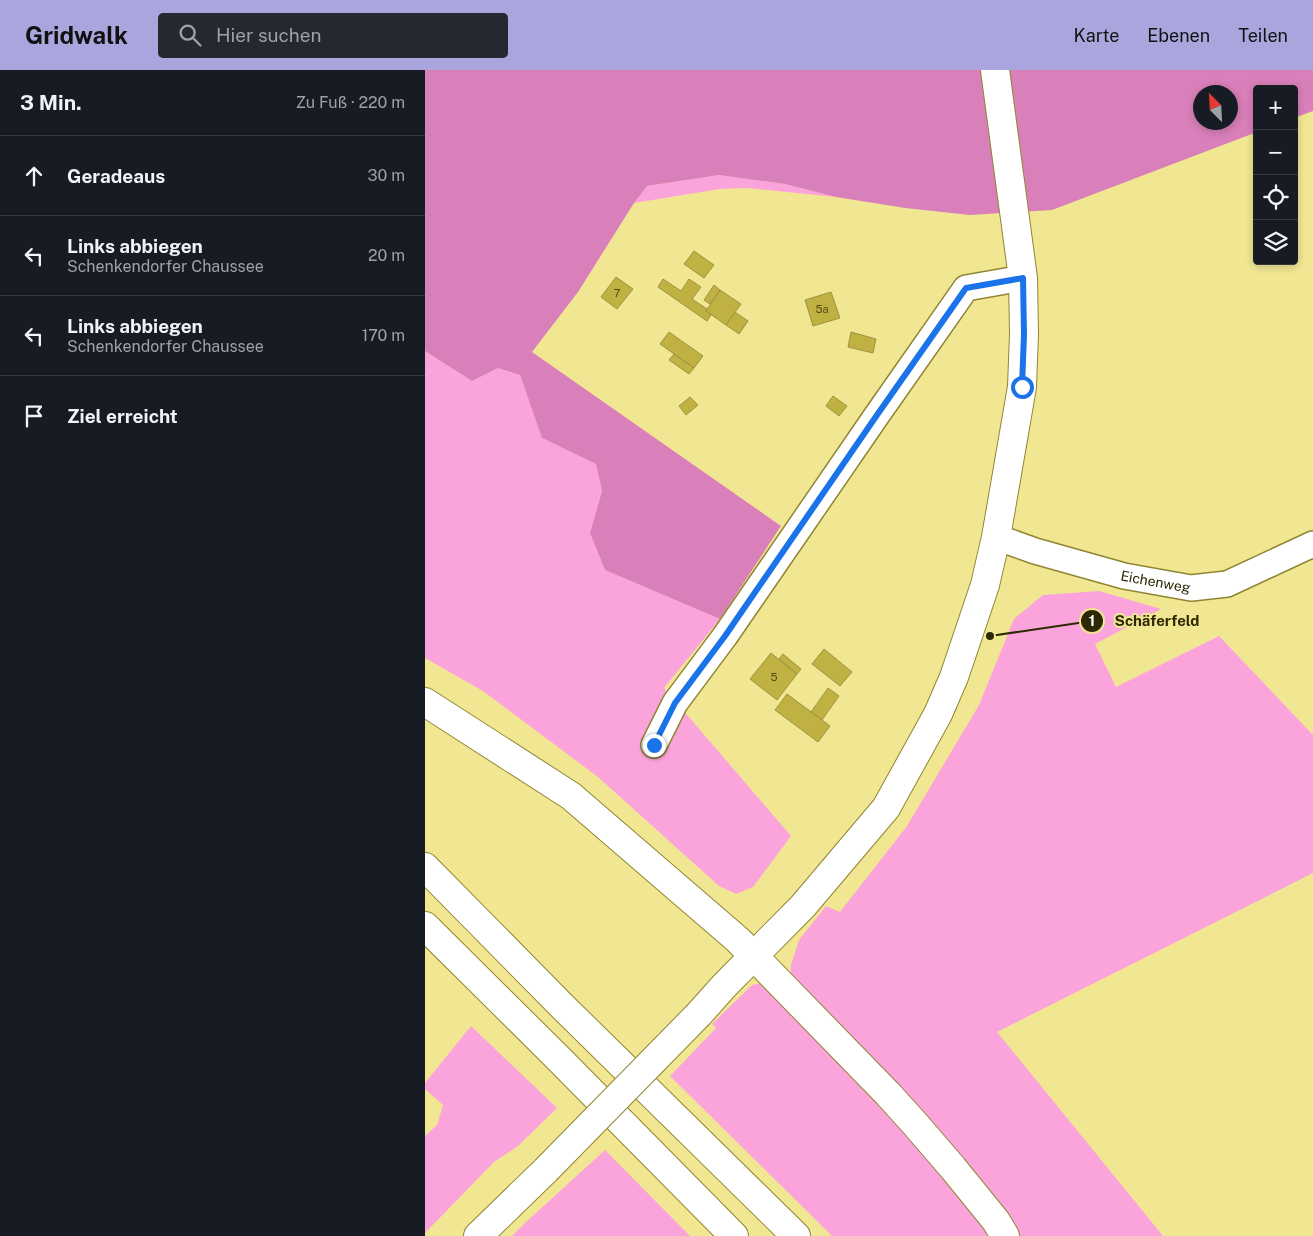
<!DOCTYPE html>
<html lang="de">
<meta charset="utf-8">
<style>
:root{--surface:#171b24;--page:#242831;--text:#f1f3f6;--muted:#9ea1a6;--line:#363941;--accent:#aaa5dd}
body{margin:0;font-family:"Public Sans",sans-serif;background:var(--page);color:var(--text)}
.controls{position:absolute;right:15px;top:15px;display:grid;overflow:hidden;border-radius:5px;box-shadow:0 2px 8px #0003}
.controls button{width:45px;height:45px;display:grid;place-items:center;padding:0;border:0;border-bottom:1px solid var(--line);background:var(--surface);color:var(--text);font:25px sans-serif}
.compass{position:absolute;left:768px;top:15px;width:45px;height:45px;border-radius:50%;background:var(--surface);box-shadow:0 2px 8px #0003;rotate:336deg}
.stop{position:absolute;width:15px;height:15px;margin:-11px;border:4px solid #1a73e8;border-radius:50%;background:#fff}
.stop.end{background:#1a73e8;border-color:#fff;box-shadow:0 1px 5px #0008}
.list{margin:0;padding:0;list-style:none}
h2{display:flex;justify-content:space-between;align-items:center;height:65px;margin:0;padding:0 20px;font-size:21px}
h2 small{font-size:16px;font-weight:400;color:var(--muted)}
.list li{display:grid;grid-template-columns:32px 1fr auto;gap:15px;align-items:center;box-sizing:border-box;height:80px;padding:0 20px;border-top:1px solid var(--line)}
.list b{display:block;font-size:19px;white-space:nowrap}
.list p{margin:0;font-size:16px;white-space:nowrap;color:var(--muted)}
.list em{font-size:16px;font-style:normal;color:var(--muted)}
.icon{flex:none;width:28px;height:28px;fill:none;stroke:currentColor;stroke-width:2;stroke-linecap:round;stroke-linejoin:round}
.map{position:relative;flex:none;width:888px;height:1166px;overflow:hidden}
header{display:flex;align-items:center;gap:30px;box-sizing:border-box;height:70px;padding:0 25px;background:var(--accent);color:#111}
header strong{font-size:24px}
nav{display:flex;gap:28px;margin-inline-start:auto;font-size:18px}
.search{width:350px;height:45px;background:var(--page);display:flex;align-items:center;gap:12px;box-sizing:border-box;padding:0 18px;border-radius:5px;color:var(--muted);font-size:19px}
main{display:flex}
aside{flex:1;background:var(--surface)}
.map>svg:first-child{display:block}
</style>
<header>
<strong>Gridwalk</strong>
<div class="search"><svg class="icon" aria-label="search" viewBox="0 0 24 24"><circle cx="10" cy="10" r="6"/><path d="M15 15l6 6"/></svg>Hier suchen</div>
<nav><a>Karte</a><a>Ebenen</a><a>Teilen</a></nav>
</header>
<main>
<aside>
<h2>3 Min.<small>Zu Fuß · 220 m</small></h2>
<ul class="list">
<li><svg class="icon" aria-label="ahead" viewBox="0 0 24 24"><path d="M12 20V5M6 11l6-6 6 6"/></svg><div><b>Geradeaus</b></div><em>30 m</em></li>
<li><svg class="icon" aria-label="left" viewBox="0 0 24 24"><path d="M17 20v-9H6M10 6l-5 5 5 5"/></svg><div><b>Links abbiegen</b><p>Schenkendorfer Chaussee</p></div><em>20 m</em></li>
<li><svg class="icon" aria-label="left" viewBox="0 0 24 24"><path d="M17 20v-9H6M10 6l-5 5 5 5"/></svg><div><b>Links abbiegen</b><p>Schenkendorfer Chaussee</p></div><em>170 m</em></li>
<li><svg class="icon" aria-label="arrive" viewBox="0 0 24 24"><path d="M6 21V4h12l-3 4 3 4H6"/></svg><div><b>Ziel erreicht</b></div></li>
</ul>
</aside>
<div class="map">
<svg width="888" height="1166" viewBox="0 0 888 1166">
<rect width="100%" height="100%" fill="#f1e793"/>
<g fill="#fba4db">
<polygon points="294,105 360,114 411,127 321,118 295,119 209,133 222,116"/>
<polygon points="0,281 47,311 73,298 95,305 117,368 171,394 177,421 165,463 180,500 295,549 239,618 366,766 328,817 311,824 294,816 173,707 58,621 0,588"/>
<polygon points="674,521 736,539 670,574 691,617 794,566 888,665 888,803 572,962 738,1166 590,1166 365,910 366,895 374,870 401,836 415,842 482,756 554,635 589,549 618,525"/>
<polygon points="335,913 447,1022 492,1072 565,1166 407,1166 245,1006 291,958 287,954 327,915"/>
<polygon points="46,956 132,1038 93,1076 69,1092 0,1163 0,1066 12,1055 18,1035 0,1019 0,1013"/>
<polygon points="180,1080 265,1166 87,1166 100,1153"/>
</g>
<path fill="#d97fb9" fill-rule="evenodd" d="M0,0H888V41L869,48V19H832V62L627,140L545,145L480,138L411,127L360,114L294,105L222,116L209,133L153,222L107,282L356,456L295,549L180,500L165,463L177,421L171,394L117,368L95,305L73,298L47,311L0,281ZM776,22H806V52H776Z"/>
<g fill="#bfb142" stroke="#9e9340">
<polygon points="269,181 289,195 279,208 259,194"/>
<polygon points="191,207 208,219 192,239 176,227"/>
<polygon points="238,209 256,221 264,209 276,217 267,229 282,239 281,241 286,245 282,251 233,217"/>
<polygon points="289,215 295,220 285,234 279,230"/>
<polygon points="295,220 316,234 301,255 281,241"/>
<polygon points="406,222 415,248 388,256 380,230"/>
<polygon points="310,242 323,251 314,264 301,255"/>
<polygon points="244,262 278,286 269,298 235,274"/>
<polygon points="426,262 451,269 448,283 423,277"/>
<polygon points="249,284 269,298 264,304 244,290"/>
<polygon points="408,326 422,336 414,346 401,336"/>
<polygon points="265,327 273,335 261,345 254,336"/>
<polygon points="399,579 427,602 415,616 387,594"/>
<polygon points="346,583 372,604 352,630 325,609"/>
<polygon points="358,584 376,599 372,604 354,589"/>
<polygon points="403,618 414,626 397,650 386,642"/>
<polygon points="362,624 405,656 393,672 350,640"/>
</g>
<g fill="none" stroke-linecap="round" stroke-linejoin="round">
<g stroke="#908531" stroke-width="28">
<g id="street">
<path id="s1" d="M571,467L610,481L699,506L766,518L802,514L888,474"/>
<polyline points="229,675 250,633 300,566 452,345 541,218 598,208"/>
</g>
</g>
<g stroke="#908531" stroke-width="30">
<g id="secondary">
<polyline points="274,944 299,916 378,836 461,738 513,644 529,607 560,515 571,467 597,317 599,264 598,208 570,0"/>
<polyline points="53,1166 121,1100"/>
</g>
</g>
<g stroke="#908531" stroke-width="30">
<g id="highway">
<polyline points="0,632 146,726 313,870 463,1024 491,1055 528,1098 571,1151 580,1166"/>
<polyline points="0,797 136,935 371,1166"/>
<polyline points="0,856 134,989 309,1166"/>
</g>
</g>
<use href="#street" stroke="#fff" stroke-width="25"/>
<use href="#secondary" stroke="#fff" stroke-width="28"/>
<use href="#highway" stroke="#fff" stroke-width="28"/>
<g stroke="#908531" stroke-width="30" stroke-linecap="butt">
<polyline id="secondary-bridge" points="121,1100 274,944"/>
</g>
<use href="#secondary-bridge" stroke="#fff" stroke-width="28"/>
</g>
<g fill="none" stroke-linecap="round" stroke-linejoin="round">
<polyline stroke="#1a73e8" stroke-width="6" points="229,675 250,633 300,566 452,345 541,218 598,208 599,264 597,317"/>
</g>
<g text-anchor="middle" stroke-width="4" stroke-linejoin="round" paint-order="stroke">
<g font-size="11" fill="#524a14">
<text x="192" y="227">7</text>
<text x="397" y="243">5a</text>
<text x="349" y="611">5</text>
</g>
<g font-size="14" fill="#2d2804" stroke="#f1e793">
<text dy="5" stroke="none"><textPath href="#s1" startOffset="166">Eichenweg</textPath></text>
</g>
</g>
<path fill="none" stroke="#2d2804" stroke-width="2" d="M565 566L667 551"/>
<g fill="#2d2804" stroke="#f1e793" stroke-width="2">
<circle cx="565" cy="566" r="5"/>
<circle cx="667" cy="551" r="12"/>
</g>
<g font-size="15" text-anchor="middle" font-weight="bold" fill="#fff">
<text x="667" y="556">1</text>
</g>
<g font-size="15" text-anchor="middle" font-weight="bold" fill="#2d2804" stroke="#f1e793" stroke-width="4" stroke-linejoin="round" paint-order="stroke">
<text x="732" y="556">Schäferfeld</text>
</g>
</svg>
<div class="controls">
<button>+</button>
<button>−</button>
<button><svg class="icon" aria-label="locate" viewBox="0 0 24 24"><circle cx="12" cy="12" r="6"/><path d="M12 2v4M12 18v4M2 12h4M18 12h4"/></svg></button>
<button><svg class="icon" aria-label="layers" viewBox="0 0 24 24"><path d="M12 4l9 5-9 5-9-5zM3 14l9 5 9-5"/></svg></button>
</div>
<svg class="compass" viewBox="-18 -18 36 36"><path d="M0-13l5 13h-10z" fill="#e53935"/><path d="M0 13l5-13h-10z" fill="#9ea1a6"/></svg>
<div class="stop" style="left:597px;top:317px"></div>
<div class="stop end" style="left:229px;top:675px"></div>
</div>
</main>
